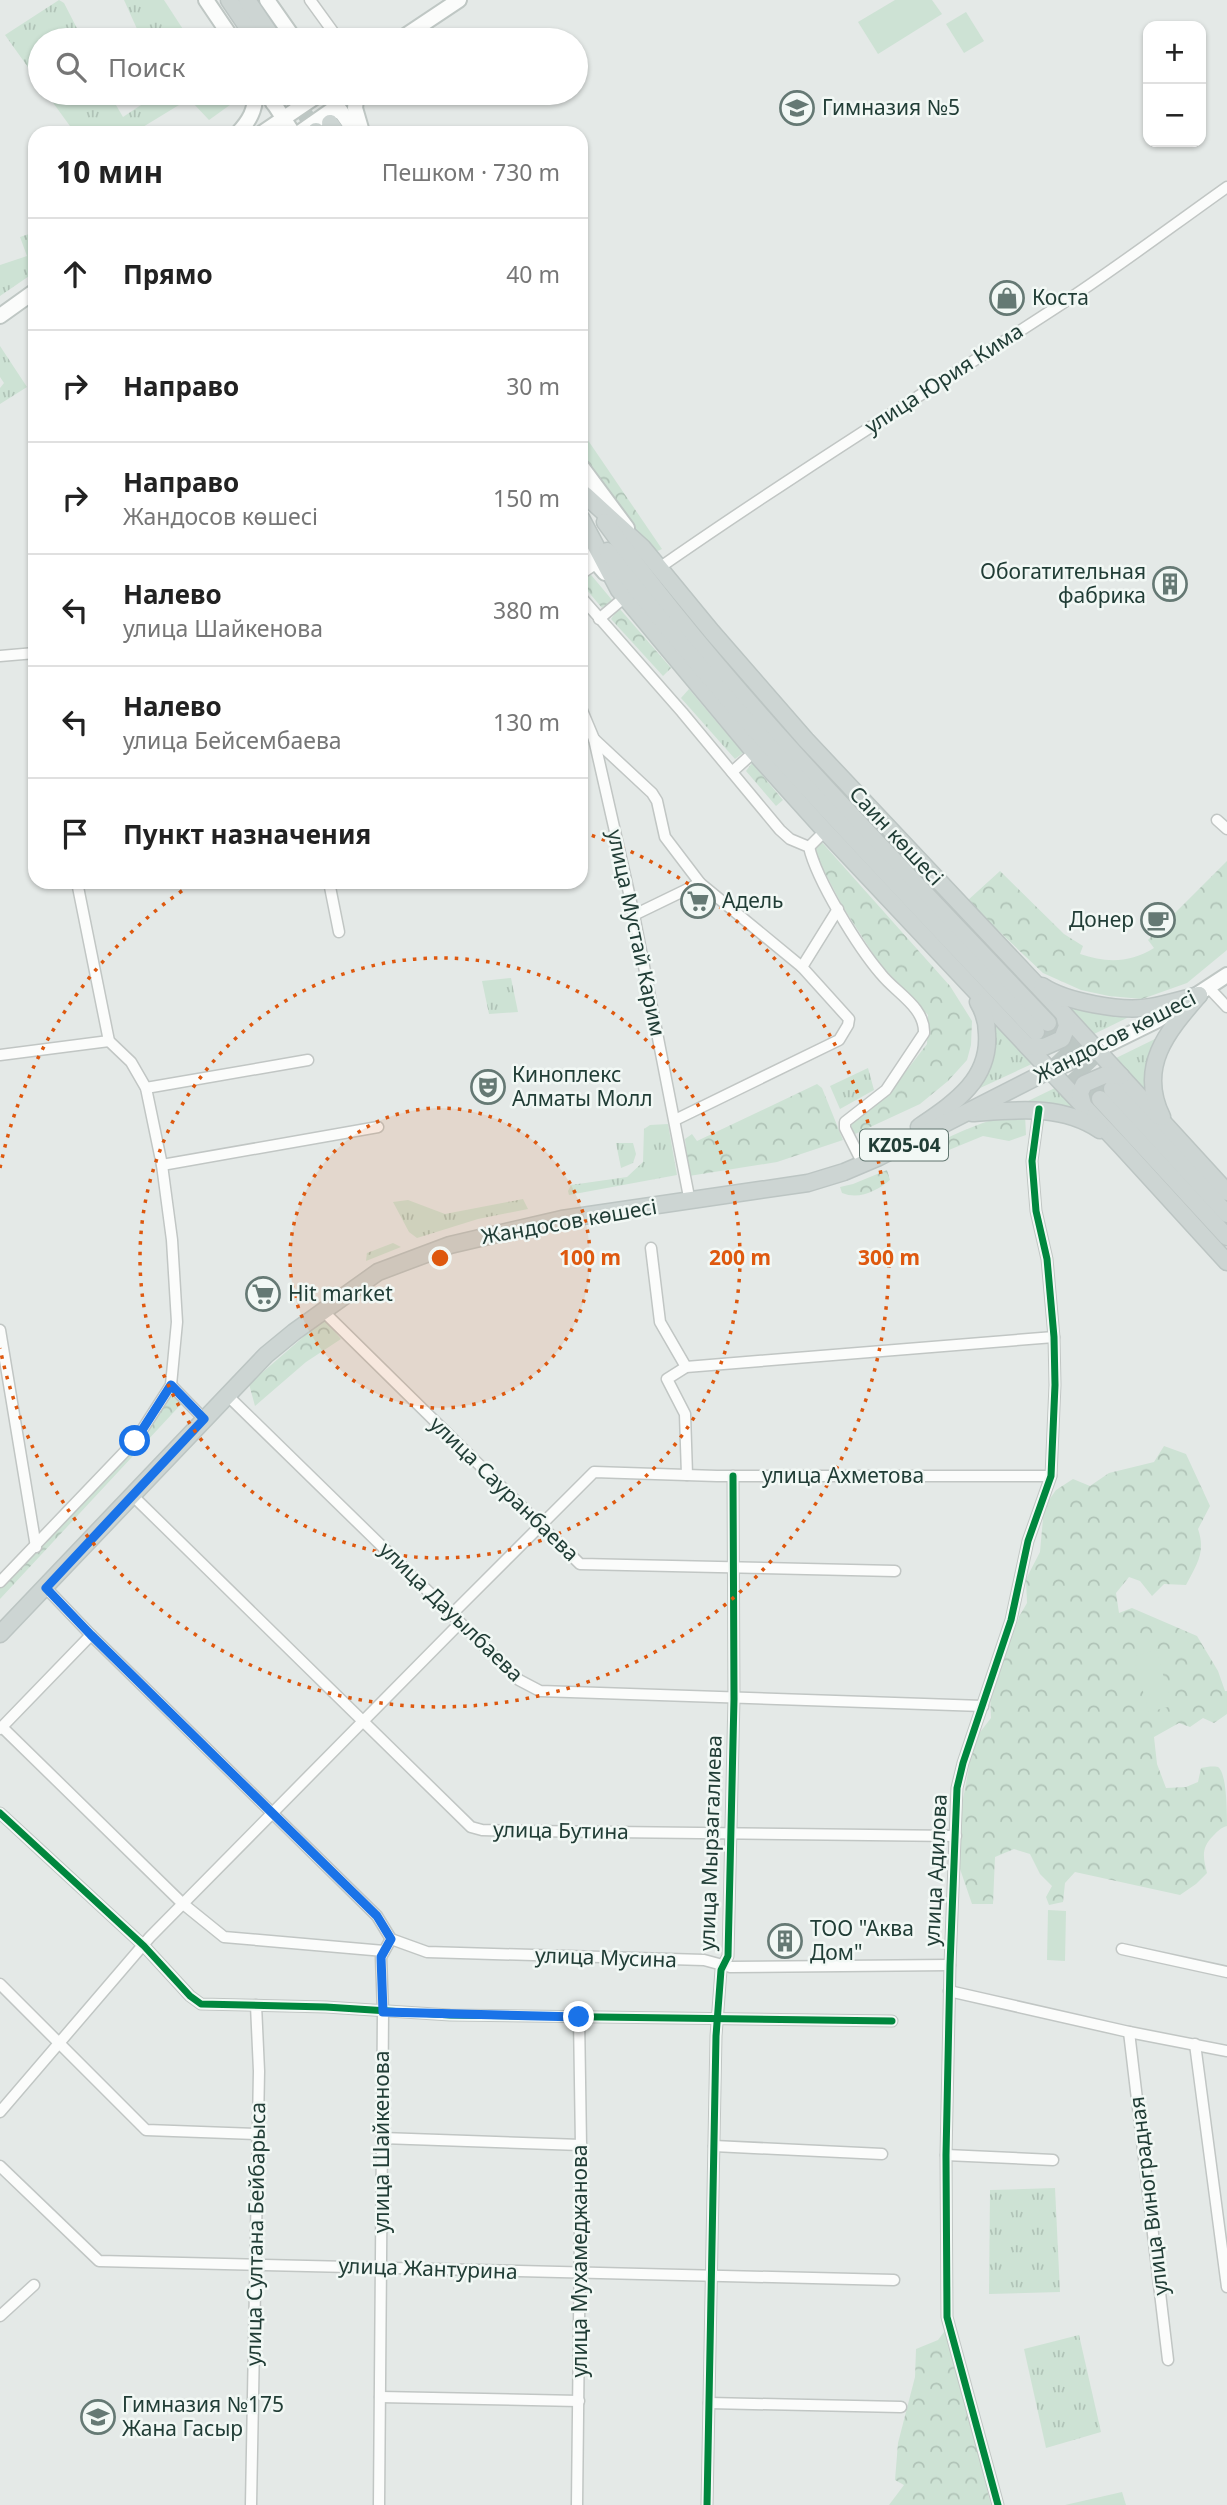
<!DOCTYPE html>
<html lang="ru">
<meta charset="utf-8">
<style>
:root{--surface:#fff;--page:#f6f6f6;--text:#222;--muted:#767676;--line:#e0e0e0}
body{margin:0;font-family:"Noto Sans",sans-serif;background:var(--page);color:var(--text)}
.controls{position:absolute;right:21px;top:21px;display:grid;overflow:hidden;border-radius:14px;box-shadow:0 2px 5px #0004}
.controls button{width:63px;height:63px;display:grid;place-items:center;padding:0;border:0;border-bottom:2px solid var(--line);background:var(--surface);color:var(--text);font:35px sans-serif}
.stop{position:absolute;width:21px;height:21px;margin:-16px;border:5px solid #1a73e8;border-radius:50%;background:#fff}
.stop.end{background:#1a73e8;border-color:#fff;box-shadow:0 2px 7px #0008}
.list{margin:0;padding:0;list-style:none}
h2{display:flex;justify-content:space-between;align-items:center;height:91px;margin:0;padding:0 28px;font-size:30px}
h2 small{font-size:23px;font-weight:400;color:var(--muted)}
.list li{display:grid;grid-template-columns:46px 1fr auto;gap:21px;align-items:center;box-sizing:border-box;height:112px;padding:0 28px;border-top:2px solid var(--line)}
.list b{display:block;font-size:26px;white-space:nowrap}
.list p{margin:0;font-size:23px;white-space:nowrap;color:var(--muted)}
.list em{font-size:23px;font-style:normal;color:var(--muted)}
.icon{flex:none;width:38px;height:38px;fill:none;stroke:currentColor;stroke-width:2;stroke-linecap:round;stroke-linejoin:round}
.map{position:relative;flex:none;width:1227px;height:2505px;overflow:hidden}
.search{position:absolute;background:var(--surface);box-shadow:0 2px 5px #0004;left:28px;top:28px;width:560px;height:77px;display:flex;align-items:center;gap:18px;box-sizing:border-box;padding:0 24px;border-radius:38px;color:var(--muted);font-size:26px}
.panel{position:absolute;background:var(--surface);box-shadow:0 2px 5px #0004;left:28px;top:126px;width:560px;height:763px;border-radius:21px}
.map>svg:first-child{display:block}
</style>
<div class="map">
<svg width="1227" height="2505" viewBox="0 0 1227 2505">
<defs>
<pattern id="grass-tufts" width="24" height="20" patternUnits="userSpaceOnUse" patternTransform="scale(1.75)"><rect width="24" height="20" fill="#cde2d4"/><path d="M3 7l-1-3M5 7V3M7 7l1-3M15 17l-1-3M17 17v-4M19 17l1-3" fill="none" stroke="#b0c3b7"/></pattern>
<pattern id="forest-crowns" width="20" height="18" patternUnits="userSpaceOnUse" patternTransform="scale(1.75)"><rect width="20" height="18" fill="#cde2d4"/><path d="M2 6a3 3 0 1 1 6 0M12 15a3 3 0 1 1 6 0" fill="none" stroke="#b0c3b7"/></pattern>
</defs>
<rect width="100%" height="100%" fill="#e4e9e7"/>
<g fill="url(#grass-tufts)">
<polygon points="59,0 64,3 83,40 40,40 40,84 5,35"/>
<polygon points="124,0 164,0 190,40 142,40"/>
<polygon points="46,93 109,93 123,117 159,93 172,93 179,105 133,133 75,133"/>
<polygon points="35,232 35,272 0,296 0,265 27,256 20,237"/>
<polygon points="0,346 27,387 0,404 0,388 4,383 0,377"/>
<polygon points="689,689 743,753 735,759 681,698"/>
<polygon points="511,978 518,1012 489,1014 482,981"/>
<polygon points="1054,997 1135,1014 1090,1036"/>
<path d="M994,1020L1034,1063L978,1089C994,1069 996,1046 994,1020Z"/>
<polygon points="1159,1037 1149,1099 1112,1060"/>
<polygon points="868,1068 874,1090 840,1109 830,1086"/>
<polygon points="1057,1087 1082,1113 1068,1107 1024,1103"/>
<polygon points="668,1124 677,1175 569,1195 568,1191 571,1185 627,1177 643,1162 644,1129 650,1125"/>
<polygon points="616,1143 633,1143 636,1154 633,1163 621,1168"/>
<polygon points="523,1199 528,1209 478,1219 417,1238 409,1232 393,1202 408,1200 445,1214"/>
<polygon points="393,1243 401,1247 366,1261 367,1253"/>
<polygon points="1055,2188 1060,2292 989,2294 990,2190"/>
<polygon points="1079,2335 1101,2432 1046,2448 1024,2349"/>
</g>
<g fill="url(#forest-crowns)">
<polygon points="581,430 662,549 651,554 581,456"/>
<polygon points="587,570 612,600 602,608 581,583 581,574"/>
<polygon points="619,608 671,668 663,676 611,619"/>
<polygon points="752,763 783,800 776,806 746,771"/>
<polygon points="819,839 950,986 972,1021 971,1045 967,1060 948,1081 920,1104 853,1135 851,1124 875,1106 893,1088 927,1044 928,1015 879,963 843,907 812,848"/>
<path d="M1227,861V950L1187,983L1142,999L1109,996L1081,990L1043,973L967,901L1000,871L1064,934L1083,946L1080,954C1106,963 1130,963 1154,948L1148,940Z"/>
<polygon points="817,1084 822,1088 843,1140 777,1162 689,1176 685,1139 692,1134 697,1141"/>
<path d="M1025,1114L1026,1135L1009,1141L983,1136L927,1159L924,1149C958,1133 987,1117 1025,1114Z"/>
<path d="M887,1170L890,1180C877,1191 859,1200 842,1193L840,1187L853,1184Z"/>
<polygon points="324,1319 341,1339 306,1362 255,1406 249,1384"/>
<polygon points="171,1385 185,1400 0,1599 0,1582 135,1441"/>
<path d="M1164,1446L1186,1454L1210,1506L1198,1529C1206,1552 1197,1564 1186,1585L1164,1584L1152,1596L1140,1581L1129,1577L1116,1593L1119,1613L1132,1608L1197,1636L1218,1671L1225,1691H1227V1714L1214,1723L1203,1718L1190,1727L1179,1723L1154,1737L1157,1764L1166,1788L1186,1787L1198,1782L1201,1768C1206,1767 1213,1766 1218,1767C1227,1773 1227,1813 1227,1826C1220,1828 1218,1831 1213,1836C1201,1848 1203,1857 1207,1873L1196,1884L1180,1895L1075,1872L1065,1883L1063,1902L1049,1905L1046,1897L1052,1886L1040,1874L1030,1854L1014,1849L995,1857L993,1904H972L959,1866L961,1810L974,1740L991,1718L990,1693L1020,1615L1027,1603L1026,1579L1040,1552L1044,1507L1056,1490L1073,1479L1090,1486L1109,1473L1154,1462Z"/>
<polygon points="947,2328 991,2505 889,2505 904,2485 895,2480 898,2443 915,2377 916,2349 938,2340"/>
</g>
<g fill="#cde2d4">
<polygon points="895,0 932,0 942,14 878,54 858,22"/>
<polygon points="966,12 984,41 964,53 946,24"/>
<polygon points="211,93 225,93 234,102 209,120 193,103"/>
<polygon points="1156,1650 1172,1706 1149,1712 1133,1657"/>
<polygon points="1048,1910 1066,1911 1065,1961 1047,1960"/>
<polygon points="1122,2492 1126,2505 1065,2505"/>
</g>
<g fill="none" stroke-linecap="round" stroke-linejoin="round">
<g stroke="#bdc7c4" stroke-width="16" stroke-dasharray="16 8" stroke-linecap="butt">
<polyline points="291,93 316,131"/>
<polyline points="1048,1023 1108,1085"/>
<polyline points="1040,1036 1100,1099"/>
</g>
<g stroke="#c1c6c4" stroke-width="13">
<g id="minor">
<polyline points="310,0 339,40"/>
<path d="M659,568C791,476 928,391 1063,303C1119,266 1172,226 1227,187"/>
<polyline points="581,574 597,563"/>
<path d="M581,597L682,712L780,830L790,839L809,847C817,881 858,947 881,974C896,993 925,1007 924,1033L886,1090L845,1122V1128L859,1156"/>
<polyline points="599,619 625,597"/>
<polyline points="0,656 35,653"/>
<polyline points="581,708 594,739 634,915 690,1202"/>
<polyline points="594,739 652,793 657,801 665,837 700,883 802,967 849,1019 848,1025 839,1040 675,1120"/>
<polyline points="732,772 754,752"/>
<polyline points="1217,820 1227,829"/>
<polyline points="809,847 825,831"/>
<polyline points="329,882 339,932"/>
<polyline points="634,915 700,883"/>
<polyline points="802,967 838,909"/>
<polyline points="1209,988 1227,1007"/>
<polyline points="0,1055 109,1041"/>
<polyline points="146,1088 308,1060"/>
<polyline points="162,1165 378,1127"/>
<polyline points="651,1248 660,1322 686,1367"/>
<polyline points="323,1311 580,1564 895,1571"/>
<polyline points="0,1330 36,1547"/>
<polyline points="171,1385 204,1419"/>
<polyline points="227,1395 519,1680 540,1691 983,1706"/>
<polyline points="687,1475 685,1414 667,1379 686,1367 1054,1337"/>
<polyline points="133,1496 471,1827 482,1830 526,1831 956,1836"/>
<polyline points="0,1582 135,1441 171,1385 177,1322 172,1240 162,1165 146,1088 131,1062 109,1041 77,882"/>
<polyline points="46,1588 91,1635 377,1916 391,1939"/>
<polyline points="451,1615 594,1472 717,1476 1051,1476"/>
<polyline points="2,1727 182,1903 224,1937 384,1951"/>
<polyline points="0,1729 91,1635"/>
<polyline points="0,1813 144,1946 190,1996 201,2004 326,2007 450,2015 892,2021"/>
<polyline points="391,1939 427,1952 704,1960 730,1967 950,1965"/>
<polyline points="1122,1949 1227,1972"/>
<polyline points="0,1984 146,2130 256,2134"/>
<polyline points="949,1991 1129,2032 1227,2051"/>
<polyline points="1129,2032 1168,2360"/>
<polyline points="1195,2044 1227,2287"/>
<polyline points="0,2112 150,1937 460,1623"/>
<polyline points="382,2138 581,2145"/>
<polyline points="714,2146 882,2154"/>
<polyline points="946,2155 1053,2160"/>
<polyline points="0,2166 99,2261 894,2280"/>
<polyline points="0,2316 34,2285"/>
<polyline points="380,2397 579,2401"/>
<polyline points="709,2403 901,2407"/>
<polyline points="251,2505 259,2071 256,2005"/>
<polyline points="379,2505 383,2012 381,1957 391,1939"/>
<polyline points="577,2505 581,2145 579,2017"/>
<polyline points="707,2505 716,2036 721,1970 728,1956 734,1699 733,1476"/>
<polyline points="998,2505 947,2317 946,2155 950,1965 957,1788 963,1763 1011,1620 1028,1541 1051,1476 1055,1385 1054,1337 1047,1259 1036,1211 1032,1161 1039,1109"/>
</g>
</g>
<g stroke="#bfc7c4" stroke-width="18">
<g id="secondary">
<polyline points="206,0 233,40"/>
<polyline points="267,0 295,40"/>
<polyline points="399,40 459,0"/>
<polyline points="267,93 293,133"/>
<polyline points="328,93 356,133"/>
<polyline points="357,93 355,108 362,132"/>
<polyline points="273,103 288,93"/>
<path d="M238,133C249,121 256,110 255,93"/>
<polyline points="262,133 321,93"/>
<polyline points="299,133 332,110 341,112"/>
<polyline points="0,316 35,291"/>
<polyline points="581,466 627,528"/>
<polyline points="581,545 605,573"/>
<polyline points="1097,1050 1158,1020 1227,975"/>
</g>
</g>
<g stroke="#bcc5c3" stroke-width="19">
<g id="primary">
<polyline points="229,0 256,40"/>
<polyline points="247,0 274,40"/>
<polyline points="330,123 337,133"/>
<polyline points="316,131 318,133"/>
<polyline points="585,495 643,548 712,632 806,740 1064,1014 1227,1192"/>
<polyline points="581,518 619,590 754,752 825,831 1121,1146 1227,1262"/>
<path d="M605,522C733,700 898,863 1048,1023"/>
<path d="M607,551C737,722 889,875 1036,1032"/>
<path d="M1042,986C1066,1002 1122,1012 1150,1007C1167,1004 1183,999 1199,995"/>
<polyline points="1027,1046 1044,1047 1062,1039 1067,1026 1064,1014"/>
<polyline points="1112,1089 1227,1214"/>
<polyline points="1100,1099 1227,1237"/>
<polyline points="1083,1105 1080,1093 1084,1084 1105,1075 1121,1076"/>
<path d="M972,1113C1016,1110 1061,1104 1100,1130"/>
<path d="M1162,1117C1137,1066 1168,1031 1199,995"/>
<path d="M919,1127C954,1103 990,1080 987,1034C987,1022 984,1012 978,1002"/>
<polyline points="0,1634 266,1355 294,1332 378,1272 450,1245 562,1219 808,1183 844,1172 877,1158 1042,1074 1097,1050"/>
</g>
</g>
<use href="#minor" stroke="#fbfcfb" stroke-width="10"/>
<use href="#secondary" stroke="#fbfcfb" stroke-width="14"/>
<use href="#primary" stroke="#cdd5d3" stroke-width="16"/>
<g stroke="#f2f8f5" stroke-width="11">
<g id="cycleway">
<polyline points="0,1813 144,1946 190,1996 201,2004 326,2007 450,2015 892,2021"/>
<polyline points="707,2505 716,2036 721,1970 728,1956 734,1699 733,1476"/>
<polyline points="998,2505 947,2317 946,2155 950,1965 957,1788 963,1763 1011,1620 1028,1541 1051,1476 1055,1385 1054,1337 1047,1259 1036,1211 1032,1161 1039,1109"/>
</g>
</g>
<use href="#cycleway" stroke="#00873e" stroke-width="7"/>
</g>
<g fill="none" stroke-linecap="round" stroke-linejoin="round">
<polyline stroke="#1a73e8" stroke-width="9" points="135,1441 171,1385 204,1419 46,1588 91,1635 377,1916 391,1939 381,1957 383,2012 579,2017"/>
</g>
<circle cx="440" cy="1258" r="150" fill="#de580e" fill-opacity=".12"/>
<g fill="none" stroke="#de580e" stroke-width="3.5" stroke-dasharray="3.5 7">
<circle cx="440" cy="1258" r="150"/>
<circle cx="440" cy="1258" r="300"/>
<path d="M0 1168A449 449 0 0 1 192 884M582 832A449 449 0 1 1 0 1348"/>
</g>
<defs>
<g id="school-ring" transform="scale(1.75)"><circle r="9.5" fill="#f2f8f5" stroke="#657974" stroke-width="1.5"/><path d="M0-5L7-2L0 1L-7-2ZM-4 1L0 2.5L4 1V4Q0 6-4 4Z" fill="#657974"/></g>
<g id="shop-ring" transform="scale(1.75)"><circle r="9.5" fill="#f2f8f5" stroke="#657974" stroke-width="1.5"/><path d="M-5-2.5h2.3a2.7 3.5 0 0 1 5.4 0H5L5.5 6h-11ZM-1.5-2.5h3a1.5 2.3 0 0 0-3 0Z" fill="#657974"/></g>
<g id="building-ring" transform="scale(1.75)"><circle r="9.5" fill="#f2f8f5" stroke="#657974" stroke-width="1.5"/><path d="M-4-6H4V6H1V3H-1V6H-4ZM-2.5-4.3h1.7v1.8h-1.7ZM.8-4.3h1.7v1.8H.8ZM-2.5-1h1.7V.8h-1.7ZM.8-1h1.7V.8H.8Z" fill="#657974"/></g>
<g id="supermarket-ring" transform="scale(1.75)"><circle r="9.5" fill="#f2f8f5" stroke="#657974" stroke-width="1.5"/><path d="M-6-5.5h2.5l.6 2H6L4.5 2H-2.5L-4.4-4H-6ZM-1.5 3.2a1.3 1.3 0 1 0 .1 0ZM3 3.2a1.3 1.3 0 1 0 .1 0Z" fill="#657974"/></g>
<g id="cafe-ring" transform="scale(1.75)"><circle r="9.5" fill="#f2f8f5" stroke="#657974" stroke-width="1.5"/><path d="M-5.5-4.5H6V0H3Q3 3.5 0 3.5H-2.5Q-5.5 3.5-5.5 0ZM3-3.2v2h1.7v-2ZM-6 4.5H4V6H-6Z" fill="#657974"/></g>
<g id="theatre-ring" transform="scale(1.75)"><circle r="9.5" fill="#f2f8f5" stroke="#657974" stroke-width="1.5"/><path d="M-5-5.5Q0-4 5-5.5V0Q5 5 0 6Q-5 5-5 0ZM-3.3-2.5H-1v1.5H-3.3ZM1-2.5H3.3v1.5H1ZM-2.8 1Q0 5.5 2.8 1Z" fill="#657974"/></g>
</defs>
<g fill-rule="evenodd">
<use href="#school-ring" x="797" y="108"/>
<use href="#shop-ring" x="1007" y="298"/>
<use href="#building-ring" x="1170" y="584"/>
<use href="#supermarket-ring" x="698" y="901"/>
<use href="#cafe-ring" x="1158" y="920"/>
<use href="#theatre-ring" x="488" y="1087"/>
<use href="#supermarket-ring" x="263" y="1294"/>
<use href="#building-ring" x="785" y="1941"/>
<use href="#school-ring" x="98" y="2417"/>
</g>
<g text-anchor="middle" stroke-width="5" stroke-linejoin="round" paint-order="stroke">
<rect fill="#f2f8f5" stroke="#60756f" stroke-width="2" x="860" y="1129.5" width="88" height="31" rx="5"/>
<g font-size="19" font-weight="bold" fill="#213d36">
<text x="904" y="1152">KZ05-04</text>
</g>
<g font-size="21" fill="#213d36" stroke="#f2f8f5" text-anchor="start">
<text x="822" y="115">Гимназия №5</text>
<text x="1032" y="305">Коста</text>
<text x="1146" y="579" text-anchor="end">Обогатительная<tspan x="1146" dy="24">фабрика</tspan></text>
<text x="722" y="908">Адель</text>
<text x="1134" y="927" text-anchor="end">Донер</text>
<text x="512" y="1082">Киноплекс<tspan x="512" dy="24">Алматы Молл</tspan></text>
<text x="288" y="1301">Hit market</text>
<text x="810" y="1936">ТОО "Аква<tspan x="810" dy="24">Дом"</tspan></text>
<text x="122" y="2412">Гимназия №175<tspan x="122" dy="24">Жана Гасыр</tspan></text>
</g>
<g font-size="21" fill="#213d36" stroke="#f2f8f5">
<text transform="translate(944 379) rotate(-33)" y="7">улица Юрия Кима</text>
<text transform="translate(896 836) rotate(47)" y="7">Саин көшесі</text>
<text transform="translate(636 933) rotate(78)" y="7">улица Мустай Карим</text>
<text transform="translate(1115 1037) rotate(-27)" y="7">Жандосов көшесі</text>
<text transform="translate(569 1222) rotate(-10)" y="7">Жандосов көшесі</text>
<text x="843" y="1483">улица Ахметова</text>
<text transform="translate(504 1489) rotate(44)" y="7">улица Сауранбаева</text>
<text transform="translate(451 1612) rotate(44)" y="7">улица Дауылбаева</text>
<text transform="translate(561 1831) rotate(1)" y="7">улица Бутина</text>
<text transform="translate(711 1843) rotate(-88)" y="7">улица Мырзагалиева</text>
<text transform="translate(936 1870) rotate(-87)" y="7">улица Адилова</text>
<text transform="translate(606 1958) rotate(2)" y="7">улица Мусина</text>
<text transform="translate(382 2142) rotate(-90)" y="7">улица Шайкенова</text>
<text transform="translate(1149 2196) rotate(-97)" y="7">улица Виноградная</text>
<text transform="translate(256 2234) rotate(-89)" y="7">улица Султана Бейбарыса</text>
<text transform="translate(580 2261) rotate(-90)" y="7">улица Мухамеджанова</text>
<text transform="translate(428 2269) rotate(2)" y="7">улица Жантурина</text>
</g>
</g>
<circle cx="440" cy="1258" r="10" fill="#de580e" stroke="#f2f8f5" stroke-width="3.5"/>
<g font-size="21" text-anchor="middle" font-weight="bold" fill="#de580e" stroke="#f2f8f5" stroke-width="5" stroke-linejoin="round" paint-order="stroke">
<text x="590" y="1265">100 m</text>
<text x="740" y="1265">200 m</text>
<text x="889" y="1265">300 m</text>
</g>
</svg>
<div class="controls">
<button>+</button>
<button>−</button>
</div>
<div class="stop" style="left:135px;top:1441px"></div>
<div class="stop end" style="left:579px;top:2017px"></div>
<div class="search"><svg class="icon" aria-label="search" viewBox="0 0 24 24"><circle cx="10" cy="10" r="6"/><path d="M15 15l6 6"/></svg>Поиск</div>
<section class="panel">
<h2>10 мин<small>Пешком · 730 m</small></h2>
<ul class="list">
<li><svg class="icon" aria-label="ahead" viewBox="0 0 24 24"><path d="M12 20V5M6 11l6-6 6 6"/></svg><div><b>Прямо</b></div><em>40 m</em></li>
<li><svg class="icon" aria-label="right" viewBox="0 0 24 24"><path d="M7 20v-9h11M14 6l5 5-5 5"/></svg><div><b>Направо</b></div><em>30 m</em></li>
<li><svg class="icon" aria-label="right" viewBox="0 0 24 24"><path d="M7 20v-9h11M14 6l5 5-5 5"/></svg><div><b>Направо</b><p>Жандосов көшесі</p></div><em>150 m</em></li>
<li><svg class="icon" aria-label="left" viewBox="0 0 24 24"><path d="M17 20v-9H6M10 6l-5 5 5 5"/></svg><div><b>Налево</b><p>улица Шайкенова</p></div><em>380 m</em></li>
<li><svg class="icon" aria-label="left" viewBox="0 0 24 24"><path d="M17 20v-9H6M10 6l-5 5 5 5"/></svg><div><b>Налево</b><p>улица Бейсембаева</p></div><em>130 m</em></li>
<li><svg class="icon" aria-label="arrive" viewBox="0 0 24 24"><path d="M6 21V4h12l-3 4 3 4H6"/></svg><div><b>Пункт назначения</b></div></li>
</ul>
</section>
</div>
